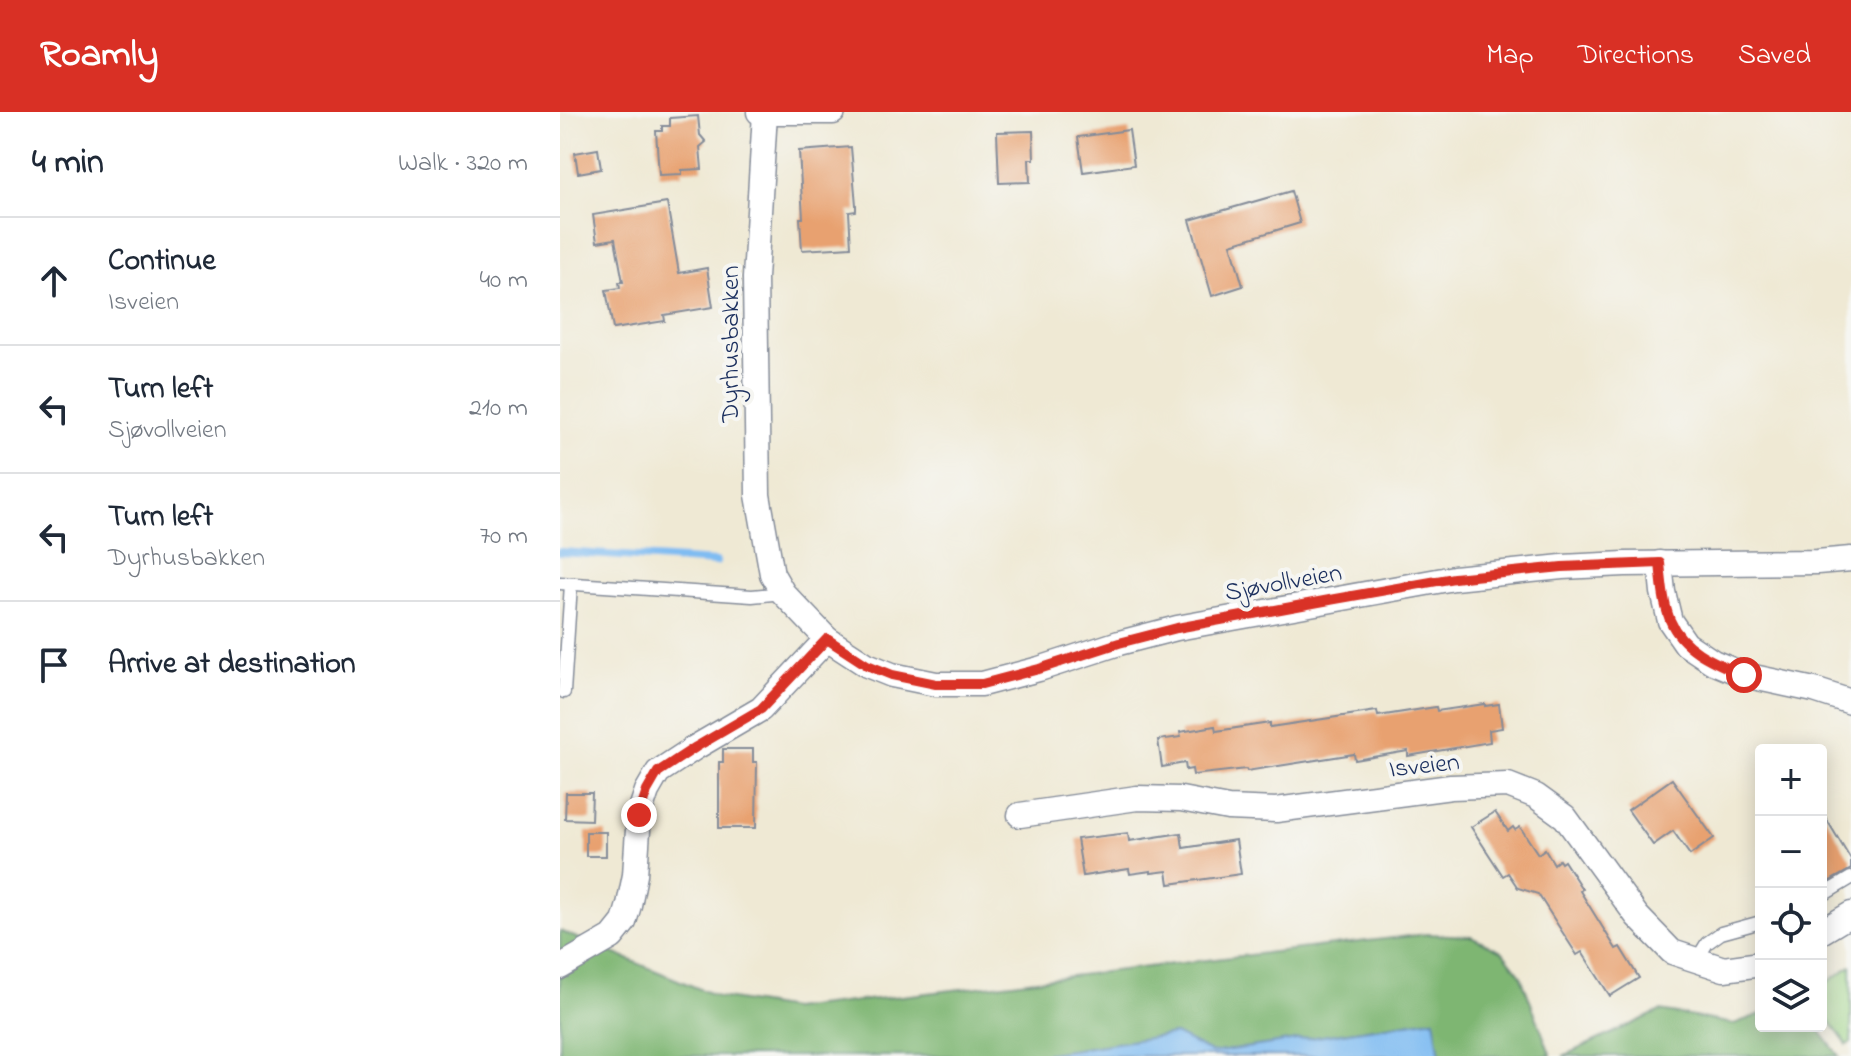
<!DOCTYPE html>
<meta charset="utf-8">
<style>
:root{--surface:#fff;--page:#f2f2f3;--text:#1f2937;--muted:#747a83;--line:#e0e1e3;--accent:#d93025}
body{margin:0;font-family:"Indie Flower",sans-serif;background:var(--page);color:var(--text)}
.controls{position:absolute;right:24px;bottom:24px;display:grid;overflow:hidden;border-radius:8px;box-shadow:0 4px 20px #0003}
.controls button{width:72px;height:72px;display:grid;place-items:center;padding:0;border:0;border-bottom:2px solid var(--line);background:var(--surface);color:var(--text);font:40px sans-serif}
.stop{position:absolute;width:24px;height:24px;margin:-18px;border:6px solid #d93025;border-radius:50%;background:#fff}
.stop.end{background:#d93025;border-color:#fff;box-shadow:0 2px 8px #0008}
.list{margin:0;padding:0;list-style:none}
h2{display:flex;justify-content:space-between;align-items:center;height:104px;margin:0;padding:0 32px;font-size:34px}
h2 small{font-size:26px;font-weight:400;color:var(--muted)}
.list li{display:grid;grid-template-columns:52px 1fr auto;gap:24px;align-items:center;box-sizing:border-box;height:128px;padding:0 32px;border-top:2px solid var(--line)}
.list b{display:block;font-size:30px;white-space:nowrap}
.list p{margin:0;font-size:26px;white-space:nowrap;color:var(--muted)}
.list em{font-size:26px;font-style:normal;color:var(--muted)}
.icon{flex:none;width:44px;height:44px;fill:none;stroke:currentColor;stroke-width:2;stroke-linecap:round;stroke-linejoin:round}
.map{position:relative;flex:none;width:1291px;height:944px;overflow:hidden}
header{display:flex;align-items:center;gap:48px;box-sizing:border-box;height:112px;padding:0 40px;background:var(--accent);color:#fff}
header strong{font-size:38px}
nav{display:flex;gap:44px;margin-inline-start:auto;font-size:28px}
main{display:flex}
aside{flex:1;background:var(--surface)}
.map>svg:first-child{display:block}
</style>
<header>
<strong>Roamly</strong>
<nav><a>Map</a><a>Directions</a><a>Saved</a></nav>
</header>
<main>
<aside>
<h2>4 min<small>Walk · 320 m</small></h2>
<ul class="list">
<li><svg class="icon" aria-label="ahead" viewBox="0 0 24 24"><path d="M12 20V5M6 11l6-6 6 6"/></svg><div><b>Continue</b><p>Isveien</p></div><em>40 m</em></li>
<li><svg class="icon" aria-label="left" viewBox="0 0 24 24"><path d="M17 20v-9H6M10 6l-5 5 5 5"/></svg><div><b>Turn left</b><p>Sjøvollveien</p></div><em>210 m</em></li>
<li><svg class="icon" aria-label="left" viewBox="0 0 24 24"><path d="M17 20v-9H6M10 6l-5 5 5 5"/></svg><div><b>Turn left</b><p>Dyrhusbakken</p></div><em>70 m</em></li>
<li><svg class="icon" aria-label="arrive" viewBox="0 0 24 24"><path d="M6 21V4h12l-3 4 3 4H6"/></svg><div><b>Arrive at destination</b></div></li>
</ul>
</aside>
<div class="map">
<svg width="1291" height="944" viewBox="0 0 1291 944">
<rect width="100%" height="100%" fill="#f6f6f2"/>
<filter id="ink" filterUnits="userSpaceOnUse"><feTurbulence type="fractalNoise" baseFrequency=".0125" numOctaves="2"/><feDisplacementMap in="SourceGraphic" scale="16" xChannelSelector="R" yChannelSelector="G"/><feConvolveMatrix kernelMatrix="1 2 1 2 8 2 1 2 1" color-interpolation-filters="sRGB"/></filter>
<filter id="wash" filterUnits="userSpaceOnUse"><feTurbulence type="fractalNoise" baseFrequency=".006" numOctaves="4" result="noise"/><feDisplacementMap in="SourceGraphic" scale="32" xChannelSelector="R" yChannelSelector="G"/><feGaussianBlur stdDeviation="1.8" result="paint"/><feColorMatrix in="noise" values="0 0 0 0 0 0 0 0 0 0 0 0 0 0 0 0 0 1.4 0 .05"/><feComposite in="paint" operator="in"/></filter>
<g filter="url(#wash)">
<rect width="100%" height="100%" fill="#efe9d4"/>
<polygon fill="#9dd485" stroke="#5c8272" stroke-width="2" points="1291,854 1291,930 1287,933 1261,897 1261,875"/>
<g fill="#7eb672" stroke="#4c7268" stroke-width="2">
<polygon points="0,819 159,885 231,897 867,822 911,824 942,839 960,862 991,944 880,944 873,907 652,941 615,922 472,944 0,944"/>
<polygon points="1100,899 1174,912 1201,902 1201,914 1256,914 1279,944 1003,944"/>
</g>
<polygon fill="#7fbcf2" stroke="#4d76a8" stroke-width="2" points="874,907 880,944 472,944 615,922 652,941"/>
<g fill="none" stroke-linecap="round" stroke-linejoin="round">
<polyline stroke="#7fbcf2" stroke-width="8" points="0,440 156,450"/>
</g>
<g id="blocks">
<g fill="#e8a16f">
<polygon points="138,4 140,23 146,30 140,35 142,57 122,58 122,62 99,63 96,19 102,19 102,14 110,14 110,6"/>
<polygon points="569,18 574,53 523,60 518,25"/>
<polygon points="473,19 474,47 469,47 470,70 439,71 437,20"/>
<polygon points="291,35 296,93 296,99 289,100 291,135 242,138 240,106 243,106 239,39"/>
<polygon points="38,37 41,57 18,61 15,41"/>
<polygon points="731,79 740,111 671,132 683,174 652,184 630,108"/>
<polygon points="107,91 119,161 147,156 153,195 104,203 105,209 53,217 46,178 60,176 59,170 63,170 55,127 37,130 33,103"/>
<polygon points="925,592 925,594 939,592 942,616 929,618 930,630 848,644 848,639 795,648 794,642 687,659 686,657 633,663 632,657 626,658 625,651 602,655 598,628 621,625 620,620 655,614 656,619 710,611 710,615 817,599 818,604 876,595 877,599"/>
<polygon points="163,637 193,637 193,650 197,650 196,716 159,716 159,650 163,650"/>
<polygon points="1112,667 1154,726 1130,743 1113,719 1093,733 1068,698"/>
<polygon points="6,681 32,681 31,708 5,707"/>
<polygon points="1261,698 1291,748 1291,757 1261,774"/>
<polygon points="935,700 948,719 953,715 955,718 960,715 978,742 985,737 994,752 999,748 1001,751 1004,749 1022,777 1020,779 1056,837 1060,835 1079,866 1050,884 1022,840 1017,843 978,782 958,776 948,761 943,764 911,715"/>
<rect x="26" y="720" width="20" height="24"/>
<polygon points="568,721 569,729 621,721 623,736 676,728 681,762 609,772 607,759 591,761 591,759 570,762 569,757 523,764 517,727"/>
</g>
</g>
</g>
<g filter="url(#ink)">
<use href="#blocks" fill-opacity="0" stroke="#858c99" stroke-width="2"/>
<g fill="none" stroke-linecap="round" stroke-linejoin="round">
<g stroke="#858c99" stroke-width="15">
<g id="lane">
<polyline points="0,471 192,484 223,481"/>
<polyline points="4,580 11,472"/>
<polyline points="1261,784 1291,766"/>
<polyline points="1136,849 1147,831 1161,821 1201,810"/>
</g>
</g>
<g stroke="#858c99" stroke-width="27">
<g id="street">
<polyline points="199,0 273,0"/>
<polyline points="205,1 195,166 198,383 212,462 223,481 267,527 307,553 332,563 376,572 422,572 479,557 559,531 617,516 894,466 1002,455 1065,452 1257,450 1291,447"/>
<polyline points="1100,451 1103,480 1110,509 1126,532 1153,550 1184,563 1254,578 1291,590"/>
<polyline points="460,703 577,686 621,687 668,696 716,698 891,675 948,673 976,684 1005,705 1077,804 1112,840 1164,857 1201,852"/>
<polyline points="1261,820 1291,802"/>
<polyline points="0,855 52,825 64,810 69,793 75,763 79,703 87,679 98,660 136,635 201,597 267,527"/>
</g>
</g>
<use href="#lane" stroke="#fff" stroke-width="12"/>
<use href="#street" stroke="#fff" stroke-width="24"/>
</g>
</g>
<g fill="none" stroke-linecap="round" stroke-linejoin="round" filter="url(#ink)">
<path stroke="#d93025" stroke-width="10" d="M79,703L87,679L98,660L136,635L201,597L267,527L307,553L332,563L376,572H422L479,557L559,531L617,516L775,487L894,466L1002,455L1100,451C1102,470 1103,490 1110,508C1122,538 1156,551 1184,563"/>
</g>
<g text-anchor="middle" stroke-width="8" stroke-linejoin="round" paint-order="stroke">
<g font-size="26" fill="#1b2f5e" stroke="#f6f6f2">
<text transform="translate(169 232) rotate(-90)" y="9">Dyrhusbakken</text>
<text transform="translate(723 469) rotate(-10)" y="9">Sjøvollveien</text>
<text transform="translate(864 652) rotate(-6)" y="9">Isveien</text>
</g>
</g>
</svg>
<div class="controls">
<button>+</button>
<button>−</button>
<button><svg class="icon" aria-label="locate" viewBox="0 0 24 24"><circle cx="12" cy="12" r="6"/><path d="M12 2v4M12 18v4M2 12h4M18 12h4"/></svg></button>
<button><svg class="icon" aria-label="layers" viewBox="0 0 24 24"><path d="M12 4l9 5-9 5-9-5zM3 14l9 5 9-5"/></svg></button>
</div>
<div class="stop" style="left:1184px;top:563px"></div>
<div class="stop end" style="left:79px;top:703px"></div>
</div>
</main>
